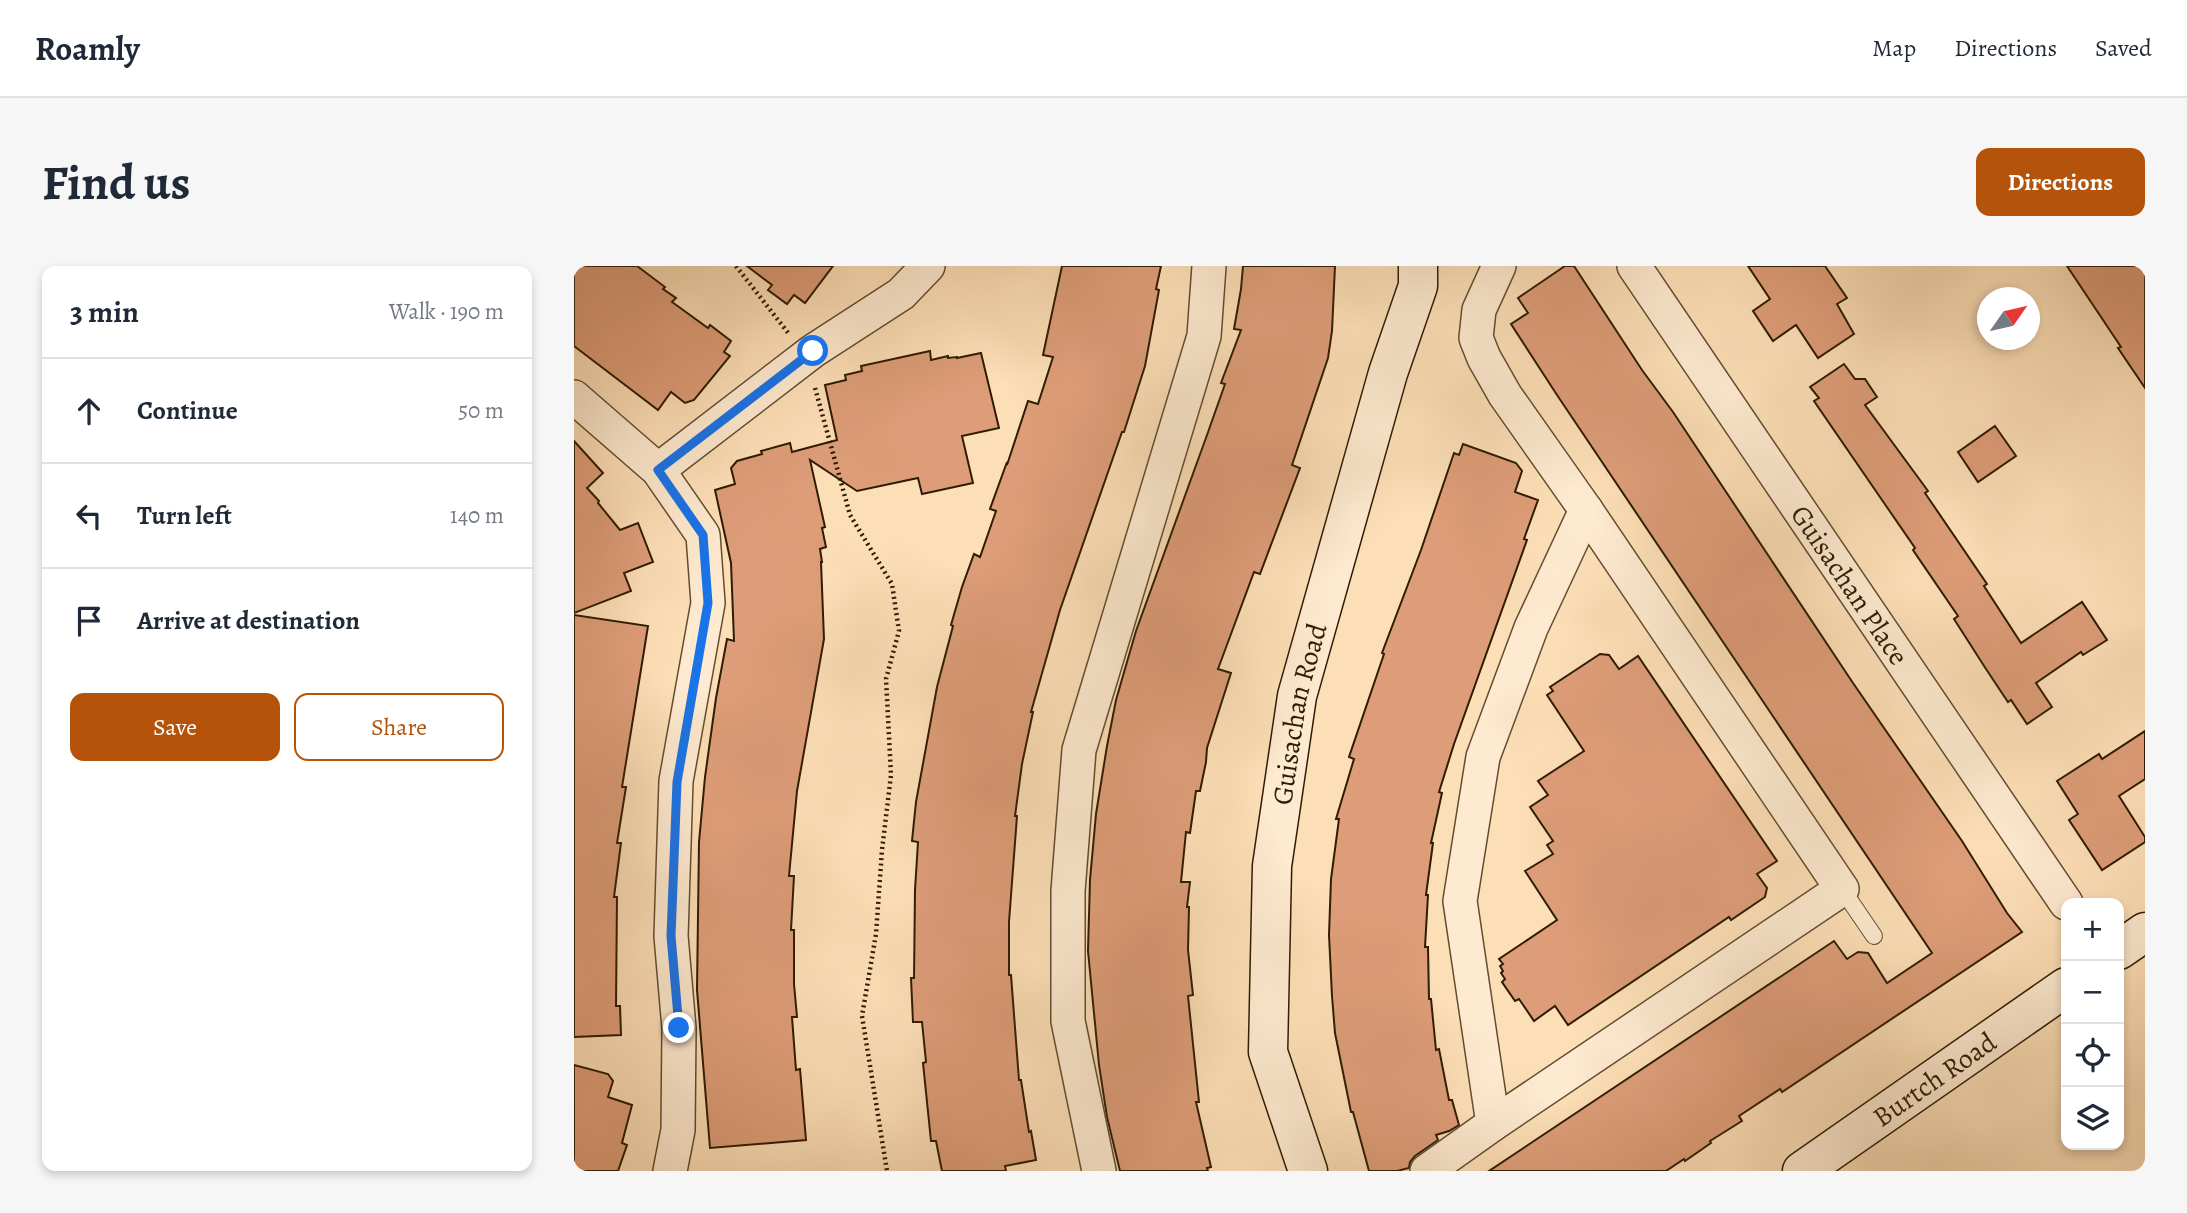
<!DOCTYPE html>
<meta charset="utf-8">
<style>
:root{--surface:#fff;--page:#f6f6f7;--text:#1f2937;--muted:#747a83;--line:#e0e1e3;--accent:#b45309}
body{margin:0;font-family:Alegreya,serif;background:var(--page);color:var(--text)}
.controls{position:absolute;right:21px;bottom:21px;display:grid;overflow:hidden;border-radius:14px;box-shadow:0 4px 10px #0003}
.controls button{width:63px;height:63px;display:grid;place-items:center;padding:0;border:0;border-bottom:2px solid var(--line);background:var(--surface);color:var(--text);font:35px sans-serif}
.compass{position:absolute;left:1403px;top:21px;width:63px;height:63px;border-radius:50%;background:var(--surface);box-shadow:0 4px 10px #0003;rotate:56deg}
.stop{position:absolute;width:21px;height:21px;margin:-16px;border:5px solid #1a73e8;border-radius:50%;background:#fff}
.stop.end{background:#1a73e8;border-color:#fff;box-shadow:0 2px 7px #0008}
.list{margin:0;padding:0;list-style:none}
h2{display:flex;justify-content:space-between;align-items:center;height:91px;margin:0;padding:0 28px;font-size:30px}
h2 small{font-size:23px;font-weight:400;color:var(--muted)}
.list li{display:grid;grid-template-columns:46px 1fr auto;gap:21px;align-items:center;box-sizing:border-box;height:105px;padding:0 28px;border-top:2px solid var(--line)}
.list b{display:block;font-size:26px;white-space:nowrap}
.list em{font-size:23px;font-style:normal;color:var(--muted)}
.actions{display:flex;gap:14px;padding:21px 28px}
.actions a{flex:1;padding:16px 0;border:2px solid var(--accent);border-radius:14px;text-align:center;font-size:24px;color:var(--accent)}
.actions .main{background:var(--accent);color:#fff}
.icon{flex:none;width:38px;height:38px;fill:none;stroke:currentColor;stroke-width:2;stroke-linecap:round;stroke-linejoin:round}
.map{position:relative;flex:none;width:1571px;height:905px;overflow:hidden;border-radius:14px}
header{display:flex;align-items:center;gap:42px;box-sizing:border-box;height:98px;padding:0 35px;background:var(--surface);border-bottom:2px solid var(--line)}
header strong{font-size:33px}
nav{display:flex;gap:38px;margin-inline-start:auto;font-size:24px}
.intro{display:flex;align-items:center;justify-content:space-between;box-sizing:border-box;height:168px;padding:0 42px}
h1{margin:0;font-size:49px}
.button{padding:18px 32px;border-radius:14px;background:var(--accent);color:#fff;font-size:24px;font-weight:700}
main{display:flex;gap:42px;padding:0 42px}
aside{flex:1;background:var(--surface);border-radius:14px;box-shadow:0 4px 10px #0003}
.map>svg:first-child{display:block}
</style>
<header>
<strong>Roamly</strong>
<nav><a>Map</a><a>Directions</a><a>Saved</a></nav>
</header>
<div class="intro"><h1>Find us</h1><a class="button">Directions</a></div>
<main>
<aside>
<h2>3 min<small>Walk · 190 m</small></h2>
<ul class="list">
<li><svg class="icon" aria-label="ahead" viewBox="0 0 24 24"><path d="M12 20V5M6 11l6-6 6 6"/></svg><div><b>Continue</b></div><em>50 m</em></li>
<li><svg class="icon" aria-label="left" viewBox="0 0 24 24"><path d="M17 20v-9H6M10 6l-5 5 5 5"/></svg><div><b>Turn left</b></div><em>140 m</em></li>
<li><svg class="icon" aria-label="arrive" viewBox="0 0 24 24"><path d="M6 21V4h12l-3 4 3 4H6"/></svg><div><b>Arrive at destination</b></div></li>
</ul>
<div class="actions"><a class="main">Save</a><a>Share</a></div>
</aside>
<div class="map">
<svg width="1571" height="905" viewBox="0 0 1571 905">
<rect width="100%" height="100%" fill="#fddfb7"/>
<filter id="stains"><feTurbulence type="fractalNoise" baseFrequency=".00286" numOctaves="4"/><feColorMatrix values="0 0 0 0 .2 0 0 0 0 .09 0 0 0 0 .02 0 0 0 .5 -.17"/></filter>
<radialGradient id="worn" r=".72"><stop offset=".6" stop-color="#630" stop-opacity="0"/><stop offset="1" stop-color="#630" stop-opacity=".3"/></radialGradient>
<g fill="#dd9d78" stroke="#2f1c04" stroke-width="2">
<polygon points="0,0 63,0 91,21 89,23 102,32 98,36 134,62 136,59 157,75 150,86 156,90 120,134 111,137 97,126 84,144 0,80"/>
<polygon points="173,0 259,0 231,37 220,29 213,38 194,24 198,19"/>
<polygon points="488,0 587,0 582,23 585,24 571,100 550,166 548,166 486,344 457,446 459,446 448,498 441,550 443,550 435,656 435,709 437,709 445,814 447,814 455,866 457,865 462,894 431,900 432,905 368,905 362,875 357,875 349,797 352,796 348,756 339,756 337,712 340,712 341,624 344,576 338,575 342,536 363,421 379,360 377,359 388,321 400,288 406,291 422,245 416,243 433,196 433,199 454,135 464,138 479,91 469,89"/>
<polygon points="669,0 761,0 758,65 754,92 718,199 726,202 686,308 680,306 644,403 657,407 633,482 632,496 626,525 622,525 616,567 612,566 607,616 616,616 613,641 615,641 614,684 619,729 614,730 625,836 622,836 637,901 633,902 634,905 546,905 533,851 525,799 514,685 516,614 522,548 533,480 542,434 562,365 633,169 651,118 647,117 667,64 660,63 667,23"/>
<polygon points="991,0 1000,0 1068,104 1099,146 1279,417 1388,575 1433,647 1448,666 1208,826 1206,823 1165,850 1168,855 1136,875 1137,877 1111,895 1110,893 1092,905 915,905 1260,675 1273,693 1284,686 1294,687 1313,717 1358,687 983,129 937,58 954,47 944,32"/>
<polygon points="1174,0 1251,0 1273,32 1263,38 1280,68 1244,92 1222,59 1199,75 1179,45 1196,33"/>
<polygon points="1493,0 1571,0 1571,122 1544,82 1547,81"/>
<polygon points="356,85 357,94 374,90 374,92 383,91 383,92 407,87 425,162 388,170 399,217 348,228 344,212 283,225 236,194 251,261 248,262 252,281 246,283 248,296 247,296 250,373 223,525 215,610 220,610 217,664 220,664 220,718 223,751 218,751 222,804 226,803 232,874 136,882 123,724 125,576 131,511 142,432 153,373 160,375 157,297 141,224 161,218 157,202 163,195 188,188 187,185 216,177 218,186 263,174 251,119 272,114 271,109 288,105 287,100"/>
<polygon points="1270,98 1281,113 1291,113 1303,131 1291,139 1354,225 1351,227 1413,318 1410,320 1447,377 1508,336 1533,374 1509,389 1507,386 1462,417 1478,441 1453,458 1437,434 1434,436 1412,403 1380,353 1384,350 1339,284 1341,282 1240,135 1245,132 1236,121"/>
<polygon points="1421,160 1442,190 1404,216 1384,186"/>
<polygon points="0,175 29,207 13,222 25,235 24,237 46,264 64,257 79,296 50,307 57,325 0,347"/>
<polygon points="889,178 942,197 948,205 941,226 964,234 950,273 953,274 880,478 865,526 868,527 857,577 859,577 852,629 854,629 851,681 854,681 855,733 857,733 862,784 865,783 875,834 878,834 885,859 875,865 862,869 864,874 841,890 836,896 835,902 823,905 795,905 779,846 777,846 761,767 758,730 755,669 757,613 765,553 762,553 780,493 775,491 810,388 808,387 847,284 880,187 885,189"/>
<polygon points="0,349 74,360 48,521 52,521 43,577 47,577 40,631 43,631 42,740 46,740 47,769 0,771"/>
<polygon points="1026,388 1035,389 1045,403 1064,390 1203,595 1183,608 1193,622 1191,631 1157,654 1155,651 994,759 981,740 960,755 945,733 941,735 928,716 931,713 927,707 929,705 926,700 929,698 925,693 983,654 951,605 979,588 973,579 979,575 956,541 974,529 964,515 1010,485 973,429 979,425 976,421"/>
<polygon points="1571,465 1571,513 1545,530 1571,571 1571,576 1528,604 1495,554 1504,548 1483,515 1525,488 1528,493"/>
<polygon points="0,799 34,808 39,815 34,831 58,839 48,877 53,879 44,905 0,905"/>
</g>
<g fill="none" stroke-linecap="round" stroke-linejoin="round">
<g stroke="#624d31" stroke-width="18">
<polyline id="lane" points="1268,623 1300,670"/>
</g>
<g stroke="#624d31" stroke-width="36">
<g id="street">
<path id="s1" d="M1060,0L1492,637"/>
<polyline points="0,131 84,204 129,269 134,337 102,515 97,670 105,762 104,864 96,905"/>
<polyline points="84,204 239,85 327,28 354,0"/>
<polyline points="919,858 886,635 909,491 957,362 1012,244"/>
<polyline points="525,905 494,755 494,625 505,484 630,70 635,0"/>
<polyline points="853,905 919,858 1268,623 1012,244 931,129 910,92 902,72 905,44 925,0"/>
</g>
</g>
<g stroke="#2f1c04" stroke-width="41">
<g id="secondary">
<polyline points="1545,684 1571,666"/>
<path id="s2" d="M734,905L694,786L698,600L723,430L814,107L844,20V0"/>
<path id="s3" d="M1228,905L1492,721"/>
</g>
</g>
<g stroke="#2f1c04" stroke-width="4.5" stroke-dasharray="2 3.5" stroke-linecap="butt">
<polyline points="162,0 215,68"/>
<polyline points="241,122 276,249 318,318 325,365 312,413 317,509 308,584 302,668 288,750 313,905"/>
</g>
<use href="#lane" stroke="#feead0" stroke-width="16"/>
<use href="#street" stroke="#feead0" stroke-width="33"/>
<use href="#secondary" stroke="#feead0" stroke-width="38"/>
</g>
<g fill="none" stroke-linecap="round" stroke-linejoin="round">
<polyline stroke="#1a73e8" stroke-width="9" points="105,762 97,670 103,516 134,337 129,269 84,204 239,85"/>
</g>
<g text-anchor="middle" stroke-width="5" stroke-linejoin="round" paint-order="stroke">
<g font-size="28" fill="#2f1c04" stroke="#feead0">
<text dy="10" stroke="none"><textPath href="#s1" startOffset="385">Guisachan Place</textPath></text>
<text dy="10" stroke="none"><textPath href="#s2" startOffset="466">Guisachan Road</textPath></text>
<text dy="10" stroke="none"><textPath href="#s3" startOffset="161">Burtch Road</textPath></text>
</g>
</g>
<rect width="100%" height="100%" filter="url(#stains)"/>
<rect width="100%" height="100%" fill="url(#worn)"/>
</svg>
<div class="controls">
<button>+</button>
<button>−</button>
<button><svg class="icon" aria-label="locate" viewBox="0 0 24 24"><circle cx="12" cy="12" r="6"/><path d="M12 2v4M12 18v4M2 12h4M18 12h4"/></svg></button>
<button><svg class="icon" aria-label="layers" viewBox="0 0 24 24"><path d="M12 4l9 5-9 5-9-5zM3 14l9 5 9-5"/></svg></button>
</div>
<svg class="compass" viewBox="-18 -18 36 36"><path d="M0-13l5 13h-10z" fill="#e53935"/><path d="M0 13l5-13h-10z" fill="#747a83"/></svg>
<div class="stop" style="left:239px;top:85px"></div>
<div class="stop end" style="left:105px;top:762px"></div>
</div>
</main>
